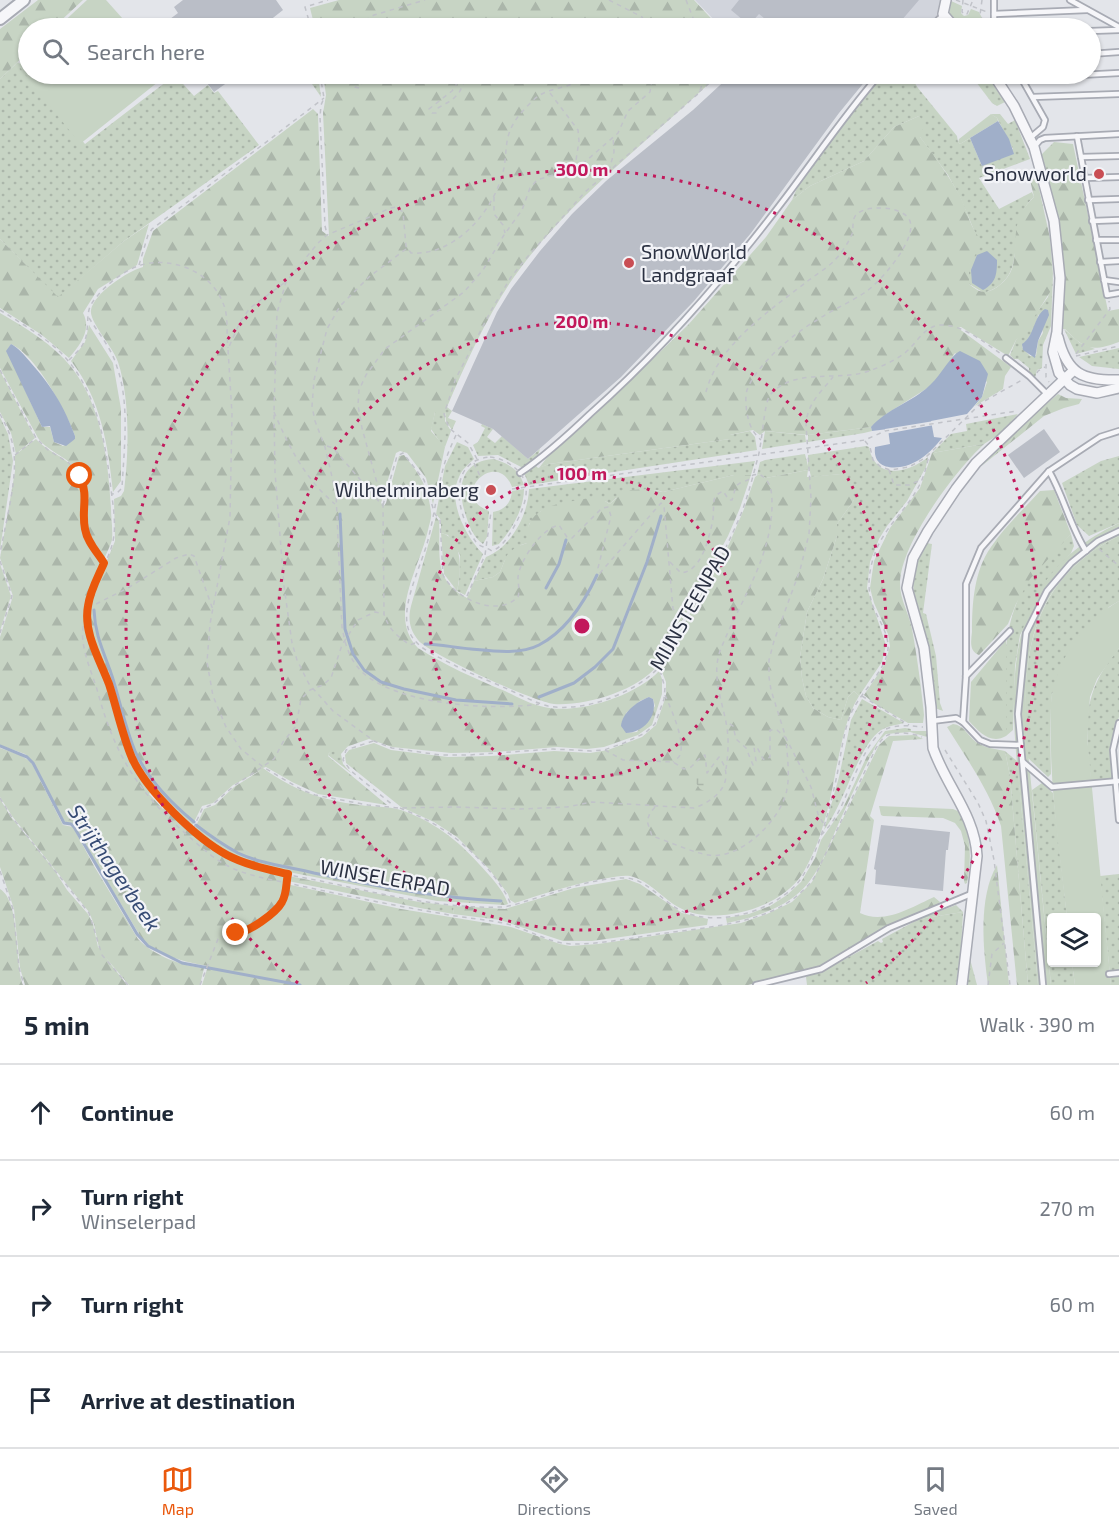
<!DOCTYPE html>
<meta charset="utf-8">
<style>
:root{--surface:#fff;--page:#f6f6f7;--text:#1f2937;--muted:#747a83;--line:#e0e1e3;--accent:#ea580c}
body{margin:0;font-family:"Exo 2",sans-serif;background:var(--page);color:var(--text)}
.controls{position:absolute;right:18px;bottom:18px;display:grid;overflow:hidden;border-radius:6px;box-shadow:0 2px 4px #0004}
.controls button{width:54px;height:54px;display:grid;place-items:center;padding:0;border:0;border-bottom:2px solid var(--line);background:var(--surface);color:var(--text);font:30px sans-serif}
.stop{position:absolute;width:18px;height:18px;margin:-14px;border:4px solid #ea580c;border-radius:50%;background:#fff}
.stop.end{background:#ea580c;border-color:#fff;box-shadow:0 2px 6px #0008}
.list{margin:0;padding:0;list-style:none}
h2{display:flex;justify-content:space-between;align-items:center;height:78px;margin:0;padding:0 24px;font-size:26px}
h2 small{font-size:20px;font-weight:400;color:var(--muted)}
.list li{display:grid;grid-template-columns:39px 1fr auto;gap:18px;align-items:center;box-sizing:border-box;height:96px;padding:0 24px;border-top:2px solid var(--line)}
.list b{display:block;font-size:22px;white-space:nowrap}
.list p{margin:0;font-size:20px;white-space:nowrap;color:var(--muted)}
.list em{font-size:20px;font-style:normal;color:var(--muted)}
.icon{flex:none;width:33px;height:33px;fill:none;stroke:currentColor;stroke-width:2;stroke-linecap:round;stroke-linejoin:round}
.map{position:relative;flex:none;width:1119px;height:985px;overflow:hidden}
.search{position:absolute;background:var(--surface);box-shadow:0 2px 4px #0004;left:18px;right:18px;top:18px;height:66px;display:flex;align-items:center;gap:15px;box-sizing:border-box;padding:0 21px;border-radius:33px;color:var(--muted);font-size:22px}
.sheet{height:462px;background:var(--surface)}
nav{display:flex;justify-content:space-around;align-items:center;box-sizing:border-box;height:84px;border-top:2px solid var(--line);background:var(--surface);font-size:16px;color:var(--muted)}
nav a{display:grid;justify-items:center;gap:3px}
nav .on{color:var(--accent)}
.map>svg:first-child{display:block}
</style>
<div class="map">
<svg width="1119" height="985" viewBox="0 0 1119 985">
<defs>
<pattern id="grass-dots" width="8" height="8" patternUnits="userSpaceOnUse" patternTransform="scale(1.5)"><rect width="8" height="8" fill="#c7d4c4"/><path d="M2 2h.1M6 6h.1" fill="none" stroke="#abb6aa" stroke-width="1.8" stroke-linecap="round"/></pattern>
<pattern id="forest-firs" width="22" height="20" patternUnits="userSpaceOnUse" patternTransform="scale(1.5)"><rect width="22" height="20" fill="#c7d4c4"/><path d="M5 1l3.5 6h-7zM16 11l3.5 6h-7z" fill="#abb6aa"/></pattern>
<pattern id="wetland-marsh" width="20" height="14" patternUnits="userSpaceOnUse" patternTransform="scale(1.5)"><rect width="20" height="14" fill="#c7d4c4"/><path d="M1 5h8M5 5V1M11 12h8M15 12V8" fill="none" stroke="#abb6aa"/></pattern>
</defs>
<rect width="100%" height="100%" fill="#e3e5ea"/>
<polygon fill="#d1d4dc" points="695,0 944,0 951,28 722,28"/>
<g fill="url(#grass-dots)" fill-rule="evenodd">
<polygon points="18,62 85,144 175,75 194,96 208,85 214,93 218,91 259,145 124,241 58,298 0,239 0,79"/>
<polygon points="305,74 318,74 321,97 319,94"/>
<path d="M884,74H909L918,88L957,136L958,142L960,144L970,138L982,166L1013,149L997,118L991,114H1000L1008,124L1015,120L1030,159L979,178L999,209L1032,192L1034,197C1000,227 1035,276 984,293L969,284V264L982,242L976,235L961,199L948,175L920,137L919,116L894,127L864,161L810,186L792,200L797,188L862,99Z"/>
<polygon points="970,74 986,74 1005,102 997,106 992,103"/>
<path d="M1053,274L1051,326L1043,345L1042,368L1037,370L1035,378L1029,373V368L1018,359H1014L1010,355L1016,340L1048,297ZM1039,314L1043,333L1038,341L1036,356H1030L1022,347L1032,333Z"/>
<polygon points="1064,329 1080,343 1095,349 1076,354"/>
<polygon points="1119,348 1119,369 1092,366 1079,357"/>
<polygon points="447,407 452,411 448,418 456,421 452,430 446,421 445,411 445,421 451,431 445,447 442,445 431,429 435,412"/>
<polygon points="1018,414 1001,433 984,444 932,453 951,434 967,431 966,424"/>
<polygon points="0,417 8,434 13,461 0,550"/>
<polygon points="482,424 493,429 487,437 495,443 502,436 528,459 540,449 537,459 525,469 498,455 478,456 473,445 478,442 485,428 481,426"/>
<polygon points="871,427 872,431 864,433 808,442 808,435"/>
<polygon points="750,431 755,437 757,450 529,485 524,473 536,466 538,468 549,464 730,439 730,435"/>
<polygon points="765,431 805,435 806,442 762,449"/>
<path d="M457,442L468,447L474,459C469,464 462,469 459,477C447,501 466,537 483,554L465,595L457,591L459,582L460,555L448,535L441,533V520L436,514L445,466Z"/>
<path d="M866,446L869,447C875,480 907,474 928,457L926,467L907,501L887,526L879,539L870,562L867,588L886,645L882,662L859,696L854,691L848,697L841,720L828,717L813,708L806,696L802,678L800,657L807,612L823,579L837,536V524L854,500L841,474L811,477L809,468L808,470L766,478L759,474L757,475L760,462L765,460L805,454L808,466V455Z"/>
<polygon points="1119,456 1119,523 1089,536 1077,525 1062,483 1101,461"/>
<path d="M493,459C508,463 519,469 524,485L512,487C497,447 447,496 489,511L487,537L483,544C474,538 469,526 466,516C457,490 459,462 493,459Z"/>
<path d="M755,461L751,475H734L663,492L656,490L616,498L610,504L605,501L541,511L529,524L527,543L521,545L505,560L500,572L493,577L474,581L486,557C510,548 528,516 529,489Z"/>
<path d="M524,489C524,509 512,529 499,544L492,546L493,512C505,510 511,503 512,491Z"/>
<path d="M1071,534L1074,546L1071,553L1051,576L1020,635L1015,666L1013,730L1006,736C1004,683 998,624 1030,578C1042,562 1057,548 1071,534Z"/>
<path d="M1119,536V601L1109,607L1052,694L1050,721L1051,774L1048,777L1028,758C1020,666 1026,581 1119,536Z"/>
<path d="M926,543L932,544L923,613L926,614L936,656L940,703L943,711L935,708C933,686 931,664 927,642C918,596 902,591 926,543Z"/>
<path d="M1119,648V717L1113,734L1111,750L1113,779L1091,781C1085,724 1081,694 1119,648Z"/>
<path d="M862,699L904,723C896,725 888,726 881,730C858,746 844,805 824,830L839,777L851,720Z"/>
<polygon points="905,728 911,729 911,731 927,731 927,737 910,732 886,734 878,742 870,757 867,756 885,731"/>
<polygon points="348,746 341,754 343,764 351,773 328,755 331,751"/>
<polygon points="1005,751 1017,761 1038,985 1028,985 1010,776"/>
<polygon points="1042,783 1053,793 1067,917 1052,918 1052,962 1072,963 1075,985 1051,985 1032,790"/>
<polygon points="1119,874 1119,985 1111,985 1100,876"/>
<polygon points="419,902 454,906 453,914 420,908"/>
<polygon points="963,912 961,949 956,985 807,985 806,977 809,975 827,969 878,941 881,943 883,942 882,939 919,919"/>
<polygon points="970,959 977,985 966,985"/>
</g>
<g fill="url(#forest-firs)" fill-rule="evenodd">
<polygon points="38,0 83,0 53,28 28,28 28,52 0,79 0,29"/>
<polygon points="339,0 694,0 720,28 315,28 310,8"/>
<path d="M323,74H719C650,141 570,198 514,277C488,314 465,365 447,407L439,414L435,412L431,431L445,447L433,504L426,478L407,453L400,451L396,453L381,503L384,506L386,503L399,456L404,455C420,475 428,486 431,512C432,518 429,525 428,530C420,567 387,616 418,648C445,665 475,679 505,691C517,697 530,704 544,707C577,715 636,696 659,671L662,679V694L652,725L638,735L604,747L587,749L557,747L495,752L451,753L392,747L369,739L329,753L328,756L387,805L318,794L292,782L266,767L263,768C295,791 321,800 360,805C373,807 388,806 401,810C431,820 458,840 479,864C490,876 503,889 508,904L505,905L437,901L263,867L233,856L212,843L195,828L204,809L215,805L234,787L261,770L233,785L213,803L202,806L192,826L162,798L136,762L128,743L106,672L93,639L89,615L90,602L115,541L114,499L121,496L124,491C129,453 130,398 118,362C114,348 89,322 91,310C94,293 128,271 143,267V259L153,231L313,109L318,114L322,231L329,236L323,113L326,95ZM649,697L653,699L655,706L637,732L626,733V713L640,701Z"/>
<polygon points="991,114 997,118 998,121 960,144 958,142 959,139"/>
<path d="M919,116L925,123L920,137C935,156 948,175 960,196C968,212 970,229 983,242L969,265V284C978,291 983,295 994,289C1023,272 1011,247 1018,221C1021,211 1027,204 1034,197L1030,180L1035,179L1038,184L1050,238L1053,274L1050,292L1026,330L1016,340L1008,356L961,327L958,328L1011,367L1005,376L1003,389L975,406L982,397L987,382L955,353L941,375L929,387L888,413L871,427L808,435L765,431L760,435L753,430L730,435V439L549,464L539,468L548,456L607,403L688,325L766,237L792,200L810,186L864,161L894,127Z"/>
<path d="M1054,142L1073,144L1108,311L1119,309V342C1092,352 1085,350 1065,329H1063C1062,313 1065,295 1064,278C1063,235 1053,195 1041,155Z"/>
<path d="M149,224L137,265L98,289L83,313C92,330 80,345 69,358L42,335L0,308V239L58,297L124,241Z"/>
<path d="M0,313C26,328 53,344 72,368C102,407 108,460 111,508C111,518 113,529 112,540C110,547 106,554 103,561C98,552 89,543 86,533C80,512 91,495 80,474C70,457 49,453 38,438L0,368ZM11,344C37,356 65,410 75,436V439L63,446L54,442L50,427H42L7,351Z"/>
<path d="M89,325L113,363L121,409V481L113,492C108,445 101,399 71,361L85,342Z"/>
<polygon points="0,371 35,438 16,454 11,433 0,412"/>
<polygon points="1058,394 1066,398 1082,399 1079,404 1064,408 1044,416 979,468 1026,421"/>
<path d="M36,439C47,452 67,457 76,471C89,491 80,509 84,530C86,542 96,553 103,562C92,588 84,600 87,629L130,757L138,772L152,791L149,794L163,809L166,807C210,847 227,863 287,876L286,881H283L291,885L401,909L511,927L560,944L570,946L598,944L741,923L767,914L792,902L812,882L879,745L889,736L915,735L923,739L893,741L870,816L874,820L860,913C884,925 912,907 934,897L940,902L937,906L888,926L821,967L748,985H202L208,966C185,962 159,956 142,939L74,826L72,823L67,824L63,819L33,762L25,754L0,745V637L13,596L0,558L15,471V455Z"/>
<path d="M984,444C955,471 900,544 900,584C900,600 909,613 912,629C917,656 921,686 924,715L923,723H908L875,704L864,695L885,664L890,646L888,634L874,603L870,588L874,561L890,528L920,488L932,453Z"/>
<path d="M808,470L807,477L841,474L851,482L854,500L837,524V536L823,579L807,612L800,657L802,678L806,696L813,708L828,717L841,720L848,697L854,691L859,696C845,719 842,743 836,769C830,804 821,843 803,873C782,908 716,927 680,908C664,900 649,880 630,876C623,875 615,877 608,878C576,883 546,893 515,903L510,900L508,894L489,869L457,837L434,822L401,807L346,763L345,755L349,750L374,743L391,750L448,757L491,756L554,751L590,753L608,750L642,737L656,725L666,696V682L660,667L729,544L744,509L755,477L759,474L766,478Z"/>
<path d="M734,475H751L740,508L728,536L658,665C637,691 586,706 554,704C534,702 429,654 418,640C409,629 408,618 411,606L436,517L439,521C441,554 432,580 467,598L474,581L493,577L500,572L507,555L516,547L527,543C524,512 548,505 573,501C581,500 590,497 597,498C602,498 606,502 610,504L620,495L631,490L648,489L663,492Z"/>
<path d="M1054,490L1071,534L1030,579L1016,604L1008,624L982,652L979,655C969,651 971,641 972,632C972,603 974,571 991,547C1004,527 1024,509 1040,491Z"/>
<path d="M441,533C464,538 461,573 457,591L444,574Z"/>
<polygon points="0,564 11,596 0,631"/>
<path d="M1006,640V736C991,745 979,732 969,721L971,682Z"/>
<path d="M953,724C964,725 968,736 976,742C985,748 995,749 1005,751L1010,776L1028,985H1017L1001,826C989,790 967,759 947,727Z"/>
<path d="M0,748L20,755L31,762L63,825L73,827L94,866L138,939C154,956 182,966 204,968L200,985H129L106,958L127,985H25L20,968L14,909L0,867V799L11,817L53,868L67,890L88,914L93,924L98,947L99,948L94,924L89,912L12,816L0,797Z"/>
<path d="M867,756L870,757C860,777 851,796 842,816C829,843 820,877 795,896C776,911 750,918 727,923L726,918L749,914L770,906L787,895L801,882L815,858L821,840L843,808Z"/>
<path d="M879,806L953,809L960,812C971,836 972,858 967,883L965,884L964,881L965,846L961,831L955,823L943,818L883,816L881,815Z"/>
<path d="M997,865L1009,985H988C983,949 978,897 997,865Z"/>
<polygon points="289,876 419,902 421,905 420,908 288,881"/>
<polygon points="626,879 640,884 682,913 708,919 707,925 592,941 563,941 500,920 453,914 454,906 505,909 574,888"/>
<path d="M0,889C21,902 14,961 23,985H0Z"/>
<polygon points="956,905 963,912 919,919"/>
</g>
<polygon fill="url(#wetland-marsh)" points="700,772 707,777 712,786 708,793 700,789 692,777"/>
<g fill="#c7d4c4">
<polygon points="87,0 106,0 131,28 57,28"/>
<path d="M951,1L962,6L961,13L964,16L968,15L971,9L979,12L987,28C971,28 959,28 949,15Z"/>
<polygon points="28,55 28,74 168,74 80,144 18,65"/>
<path d="M1119,523V536C1003,592 1024,707 1034,813C1040,870 1045,928 1051,985H1038C1033,928 1027,870 1022,813C1010,697 993,582 1119,523Z"/>
<path d="M1119,601V648L1097,679L1090,697L1087,736L1111,985H1075L1072,963L1096,962V918H1067C1061,862 1052,806 1051,750C1051,731 1049,713 1052,695C1058,657 1086,620 1119,601Z"/>
</g>
<g fill="#a0afc9">
<polygon points="998,121 1009,139 1014,154 982,166 970,138"/>
<path d="M987,251L997,260C997,274 996,283 983,290L972,283L971,270L977,255Z"/>
<path d="M1045,309L1048,310L1049,315L1038,341L1035,358L1023,350L1022,344C1035,336 1033,317 1045,309Z"/>
<path d="M11,344C19,348 25,356 31,363C52,387 64,406 75,436V439L66,446L54,442L50,426L42,427L6,351Z"/>
<path d="M960,351L980,361L988,374L982,397L967,414L931,421L934,437L942,438C936,446 926,456 917,461C902,470 872,473 875,447L890,444L888,429L872,431L871,427C887,409 912,402 929,386C939,378 951,355 960,351Z"/>
<path d="M649,697L653,699C658,716 643,733 626,733L621,726C622,713 636,702 649,697Z"/>
</g>
<polygon fill="#e3e5ea" points="934,421 934,425 885,434 885,429"/>
<g fill="none" stroke-linecap="round" stroke-linejoin="round">
<g stroke="#a0afc9" stroke-width="3">
<polyline points="340,514 345,629 353,654 364,670 381,682 404,689 456,700 512,704"/>
<polyline points="546,588 559,564 566,540"/>
<path d="M94,610C95,636 104,652 112,676C120,701 125,727 135,751C148,780 171,803 194,822"/>
<path d="M425,644C440,644 456,648 471,649C492,651 520,655 539,645C566,631 585,601 597,575"/>
<polyline points="539,697 574,683 595,667 613,649 647,562 661,516"/>
<polyline points="0,746 27,757 33,763 64,823 71,824 74,827 137,934 148,946 182,963 300,985"/>
<path d="M196,825C209,835 223,845 238,853C261,864 290,867 314,873C376,886 437,898 501,901"/>
</g>
</g>
<g fill="#babec7">
<polygon points="183,0 276,0 283,10 264,25 267,28 158,28 178,13 174,7"/>
<polygon points="739,0 919,0 895,28 776,28 759,14 749,25 731,10"/>
<polygon points="200,74 239,74 214,92"/>
<polygon points="732,74 871,74 839,113 751,233 694,301 621,377 528,459 493,429 452,411 497,312 511,289 540,251 572,214 606,181 693,110"/>
<polygon points="1044,429 1060,452 1024,478 1008,455"/>
<polygon points="881,825 950,832 948,850 946,850 943,891 875,884 876,870 874,869"/>
</g>
<g fill="none" stroke-linecap="round" stroke-linejoin="round">
<g stroke="#a8abb4" stroke-width="8">
<g id="service">
<polyline points="1070,0 1119,27"/>
<polyline points="994,14 1087,10"/>
<polyline points="931,28 939,19 944,16"/>
<polyline points="994,28 994,0"/>
<polyline points="1090,31 1119,30"/>
<polyline points="1090,54 1119,52"/>
<polyline points="1019,74 1045,120 1043,127 1030,138"/>
<polyline points="1022,78 1119,73"/>
<polyline points="1033,97 1119,94"/>
<polyline points="1077,136 1107,295 1119,293"/>
<polyline points="1034,147 1040,140 1045,138 1119,134"/>
<polyline points="1081,157 1119,156"/>
<polyline points="1084,178 1119,177"/>
<polyline points="1088,200 1119,199"/>
<polyline points="1092,221 1119,220"/>
<polyline points="1096,240 1119,240"/>
<polyline points="1100,262 1119,261"/>
<polyline points="1104,280 1119,282"/>
<polyline points="1006,358 1029,376 1047,394"/>
<path d="M1049,471C1064,497 1070,526 1086,551"/>
<path d="M520,473C545,456 568,435 590,414C663,349 727,275 786,197C817,156 846,113 880,74"/>
<polyline points="966,676 1010,631"/>
<polyline points="932,721 956,718 963,722 980,740 990,744 1021,745"/>
<polyline points="963,722 966,676 966,584 981,548 1049,471 1100,437 1119,431"/>
<polyline points="1119,723 1113,750 1119,820"/>
<polyline points="1023,762 1052,787 1119,781"/>
<polyline points="1109,974 1119,973"/>
<polyline points="756,985 821,969 889,928 971,894"/>
<polyline points="1043,985 1018,714 1026,633 1047,591 1071,563 1098,541 1119,531"/>
</g>
</g>
<g stroke="#a8abb4" stroke-width="12">
<g id="minor">
<polyline points="946,0 943,14 955,28"/>
<polyline points="993,74 1014,106 1034,147 1054,221 1060,278 1057,332 1053,352 1059,373 1070,385 1077,389 1097,393 1119,388"/>
<path d="M1058,337C1067,374 1083,381 1119,380"/>
<path d="M962,985L977,856C975,815 946,786 933,748L931,707L924,648L907,588L913,558L928,531L956,489L976,463L1074,370"/>
</g>
</g>
<g stroke="#a8abb4" stroke-width="14">
<polyline id="tertiary" points="0,19 24,0"/>
</g>
<g stroke="#c1c3c9" stroke-width="1.5" stroke-dasharray="4.5 4.5" stroke-linecap="butt">
<polyline points="609,0 642,17 648,28"/>
<polyline points="686,0 697,28"/>
<polyline points="956,0 987,12"/>
<polyline points="963,0 962,12 965,15 967,14 973,0"/>
<polyline points="982,0 980,15 985,25 987,25"/>
<polyline points="311,28 305,7 328,0"/>
<polyline points="339,28 362,22 374,15 425,0"/>
<polyline points="320,74 324,98 321,105 320,117 325,226 327,234"/>
<polyline points="342,74 355,87 359,88 367,74"/>
<polyline points="394,74 398,79 402,74"/>
<polyline points="416,74 417,77 420,77 422,74"/>
<polyline points="431,74 431,79 437,81 440,78 441,74"/>
<polyline points="460,74 461,77 452,91 429,109 432,113 436,113 438,108 452,100 459,93 468,74"/>
<polyline points="483,74 485,78 489,74"/>
<polyline points="497,74 497,81 501,82 505,74"/>
<polyline points="553,74 557,74"/>
<path d="M585,74C574,89 555,86 540,95C533,99 526,108 520,114C500,139 510,153 501,179C489,216 453,256 411,253L406,246L403,212L396,207L391,208L327,235L318,243L286,282L277,313L274,411L275,472L284,586L292,643L297,660L309,684L333,711L374,741L392,748L440,755H469L553,749L591,751L604,750L624,743L645,733L655,724L664,699L665,688L659,667"/>
<polyline points="632,74 630,78 633,81 644,74"/>
<polyline points="699,92 720,74"/>
<polyline points="550,93 578,130 579,141 575,167"/>
<polyline points="609,171 614,152 613,137"/>
<polyline points="494,197 494,214 503,225 505,233"/>
<path d="M406,249L369,277L340,306L327,329L314,380L312,406L315,421L325,447L336,494L342,627C345,644 349,659 362,672C398,705 492,711 539,704"/>
<polyline points="139,265 148,235 152,229 324,98"/>
<path d="M284,283L250,308L240,322L228,349L232,414L230,517L210,624L207,662L213,696L226,727L241,749L263,767L302,790L315,795L368,805L399,808L455,807L520,809L567,807L592,802L694,808C717,800 737,781 719,757L707,773L705,755L702,756L691,767L684,769L673,762L623,760L605,750"/>
<path d="M0,310C19,322 40,334 57,349C94,384 104,433 110,481C112,500 117,523 113,541C108,566 87,588 87,614C87,637 99,658 107,679C122,722 127,760 158,796C177,818 204,844 230,857C258,871 291,875 321,881C376,893 443,909 499,907C511,907 522,902 533,899C562,890 594,878 625,878C644,878 660,898 676,908C711,929 767,914 795,886C816,864 831,805 837,775C841,755 843,734 850,716C858,694 886,672 888,649C889,635 880,622 874,609C867,592 868,576 873,559C882,528 905,513 919,486C924,477 927,465 929,454"/>
<path d="M89,318C99,334 112,349 117,367C130,404 124,449 122,488L117,493L112,494"/>
<polyline points="1076,354 1110,309 1109,301"/>
<polyline points="1076,356 1119,346"/>
<path d="M69,360C74,355 81,349 84,342C90,331 85,312 92,303C102,288 121,272 138,266C170,255 211,271 223,303C229,316 226,334 228,348"/>
<polyline points="1046,364 1046,377 1049,382"/>
<polyline points="0,370 36,438 48,450 69,463 78,472 85,492 84,519 86,535 104,563"/>
<polyline points="1037,373 1038,371 1045,367"/>
<path d="M706,392C718,344 772,309 809,280C817,274 827,268 834,261C840,255 849,242 852,234C854,227 851,218 858,213C869,205 901,206 909,219C920,237 879,284 864,293C849,303 832,310 817,320C793,334 757,364 747,390C745,397 746,406 747,413C749,424 752,432 761,440"/>
<path d="M274,412C289,447 305,479 335,504"/>
<path d="M0,414C7,427 13,439 14,454C17,482 5,525 0,554"/>
<path d="M456,435C451,446 446,457 443,469C437,492 434,516 428,540C422,564 401,604 408,628C414,649 438,656 456,666C475,676 495,683 514,692C525,697 536,703 548,706C583,713 636,693 659,667C687,617 719,567 741,514C748,496 753,476 758,457C762,444 764,403 770,395C794,367 838,382 869,371C880,367 892,362 902,355C916,346 922,327 940,325C962,324 984,342 1001,354"/>
<polyline points="865,441 870,447 873,460 881,467 890,470 909,467 925,458 981,403 1022,380"/>
<polyline points="327,446 333,448 382,505"/>
<polyline points="15,455 35,439"/>
<path d="M490,457C500,458 508,462 515,468C534,484 525,505 516,523C510,534 504,546 492,551C486,547 480,547 476,542C457,516 445,461 490,457Z"/>
<polyline points="477,459 468,443 449,428 444,414 456,378 492,309 511,277 529,255 585,192 699,93 706,74"/>
<polyline points="474,463 480,476"/>
<polyline points="889,470 894,485 909,485 921,480"/>
<polyline points="512,489 865,440 885,431 1017,411"/>
<path d="M383,505L397,456L403,453L424,480L435,514L440,520L443,575C455,599 497,618 518,597C520,590 518,584 518,577C520,560 541,529 559,525L567,537L572,538L602,508L608,507L611,516L598,568L600,573L661,503L664,506L673,609L679,613L691,609"/>
<polyline points="1099,549 1119,566"/>
<polyline points="0,561 12,596 0,633"/>
<path d="M670,562L681,573C701,571 708,541 712,524C714,516 713,508 714,501C714,496 719,493 723,491L729,500H732L736,486L740,483L748,480L753,475L759,474C772,481 772,493 772,506C771,560 739,602 720,651C711,677 723,702 727,728C729,742 728,755 726,769"/>
<polyline points="467,596 485,555 491,512"/>
<polyline points="88,608 128,588 176,558 189,554 194,556 213,610"/>
<path d="M87,618C74,636 93,674 98,693C115,755 138,792 186,834C199,845 211,857 226,865C248,877 276,880 301,886C348,896 396,906 444,914C464,918 484,919 503,923C527,928 549,944 573,944C602,944 631,938 659,934C695,929 733,926 767,913C786,906 802,894 814,878L876,748C879,744 881,739 886,736C895,731 913,733 922,737"/>
<path d="M415,643L410,645C397,636 389,630 384,614L383,505L362,428L358,405L359,390L366,375L385,349L464,292L483,270L504,235L522,210L530,188L537,180L569,170L586,161L618,133L628,111L650,92L653,74"/>
<path d="M665,695C671,709 683,735 681,751C681,756 677,759 673,762"/>
<polyline points="862,696 909,725"/>
<polyline points="373,741 346,750 343,760 351,771 394,806"/>
<polyline points="945,750 978,803 986,821 994,860 1010,985"/>
<polyline points="0,798 11,816 89,913 102,955 128,985"/>
<path d="M655,807L650,813L647,821L652,836C668,841 693,853 709,855C741,860 782,819 787,789C790,773 787,755 786,738L777,730H770V757L766,760L763,759L758,749L754,747L756,761L753,765L746,748L736,739L733,726L727,722"/>
<path d="M400,808C414,814 429,820 442,829C466,843 502,879 511,905"/>
<path d="M823,823L818,814L811,787L786,738L771,690L769,677V660L774,641L800,570L809,534L811,498L806,424C807,404 821,392 833,377"/>
<polyline points="193,829 202,809 213,804 235,785 274,759 283,742 296,726 301,699 310,690 323,685 331,678 342,645 358,620 375,612 384,614"/>
<path d="M821,835C829,827 835,819 840,809C850,789 866,738 886,729C897,724 911,726 923,727"/>
<polyline points="0,871 13,909 19,968 24,985"/>
<polyline points="200,985 218,939 226,934 243,933 249,931 279,906 283,900 288,875"/>
<polyline points="988,985 992,954 1004,943"/>
</g>
<use href="#service" stroke="#f6f6f9" stroke-width="4.5"/>
<use href="#minor" stroke="#f6f6f9" stroke-width="9"/>
<use href="#tertiary" stroke="#f6f6f9" stroke-width="10"/>
</g>
<g fill="none" stroke-linecap="round" stroke-linejoin="round">
<path stroke="#ea580c" stroke-width="8" d="M80,476C89,496 81,510 85,529C87,542 98,553 104,563C98,577 90,591 88,606C83,633 100,660 109,684C117,709 122,734 132,758C147,791 196,838 227,855C246,865 267,869 288,874C286,882 287,894 282,902C276,913 248,933 236,933"/>
</g>
<g fill="none" stroke="#c2185b" stroke-width="3" stroke-dasharray="3 6">
<circle cx="582" cy="626" r="152"/>
<circle cx="582" cy="626" r="304"/>
<path d="M298 983A456 456 0 1 1 866 983"/>
</g>
<g fill="#c94e54" stroke="#f3f4f8" stroke-width="2">
<circle cx="1099" cy="174" r="6"/>
<circle cx="629" cy="263" r="6"/>
<circle cx="491" cy="490" r="6"/>
</g>
<g text-anchor="middle" stroke-width="4.5" stroke-linejoin="round" paint-order="stroke">
<g font-size="20" fill="#2b3142" stroke="#f3f4f8" text-anchor="end">
<text x="1087" y="181">Snowworld</text>
<text x="641" y="259" text-anchor="start">SnowWorld<tspan x="641" dy="23">Landgraaf</tspan></text>
<text x="479" y="497">Wilhelminaberg</text>
</g>
<g font-size="20" fill="#2b3142" stroke="#f3f4f8">
<text transform="translate(690 608) rotate(-60)" y="7">MIJNSTEENPAD</text>
<text transform="translate(385 878) rotate(10)" y="7">WINSELERPAD</text>
</g>
<g font-size="21" font-style="italic" fill="#374c75" stroke="#f3f4f8">
<text transform="translate(114 868) rotate(56)" y="7">Strijthagerbeek</text>
</g>
</g>
<circle cx="582" cy="626" r="9" fill="#c2185b" stroke="#f3f4f8" stroke-width="3"/>
<g font-size="18" text-anchor="middle" font-weight="bold" fill="#c2185b" stroke="#f3f4f8" stroke-width="4.5" stroke-linejoin="round" paint-order="stroke">
<text x="582" y="176">300 m</text>
<text x="582" y="328">200 m</text>
<text x="582" y="480">100 m</text>
</g>
</svg>
<div class="controls">
<button><svg class="icon" aria-label="layers" viewBox="0 0 24 24"><path d="M12 4l9 5-9 5-9-5zM3 14l9 5 9-5"/></svg></button>
</div>
<div class="stop" style="left:80px;top:476px"></div>
<div class="stop end" style="left:236px;top:933px"></div>
<div class="search"><svg class="icon" aria-label="search" viewBox="0 0 24 24"><circle cx="10" cy="10" r="6"/><path d="M15 15l6 6"/></svg>Search here</div>
</div>
<section class="sheet">
<h2>5 min<small>Walk · 390 m</small></h2>
<ul class="list">
<li><svg class="icon" aria-label="ahead" viewBox="0 0 24 24"><path d="M12 20V5M6 11l6-6 6 6"/></svg><div><b>Continue</b></div><em>60 m</em></li>
<li><svg class="icon" aria-label="right" viewBox="0 0 24 24"><path d="M7 20v-9h11M14 6l5 5-5 5"/></svg><div><b>Turn right</b><p>Winselerpad</p></div><em>270 m</em></li>
<li><svg class="icon" aria-label="right" viewBox="0 0 24 24"><path d="M7 20v-9h11M14 6l5 5-5 5"/></svg><div><b>Turn right</b></div><em>60 m</em></li>
<li><svg class="icon" aria-label="arrive" viewBox="0 0 24 24"><path d="M6 21V4h12l-3 4 3 4H6"/></svg><div><b>Arrive at destination</b></div></li>
</ul>
</section>
<nav>
<a class="on"><svg class="icon" aria-label="map" viewBox="0 0 24 24"><path d="M3 6l6-2 6 2 6-2v14l-6 2-6-2-6 2zM9 4v14M15 6v14"/></svg>Map</a>
<a><svg class="icon" aria-label="directions" viewBox="0 0 24 24"><path d="M12 3l9 9-9 9-9-9zM9 14v-3h6M13 9l2 2-2 2"/></svg>Directions</a>
<a><svg class="icon" aria-label="saved" viewBox="0 0 24 24"><path d="M7 4h10v16l-5-4-5 4z"/></svg>Saved</a>
</nav>
